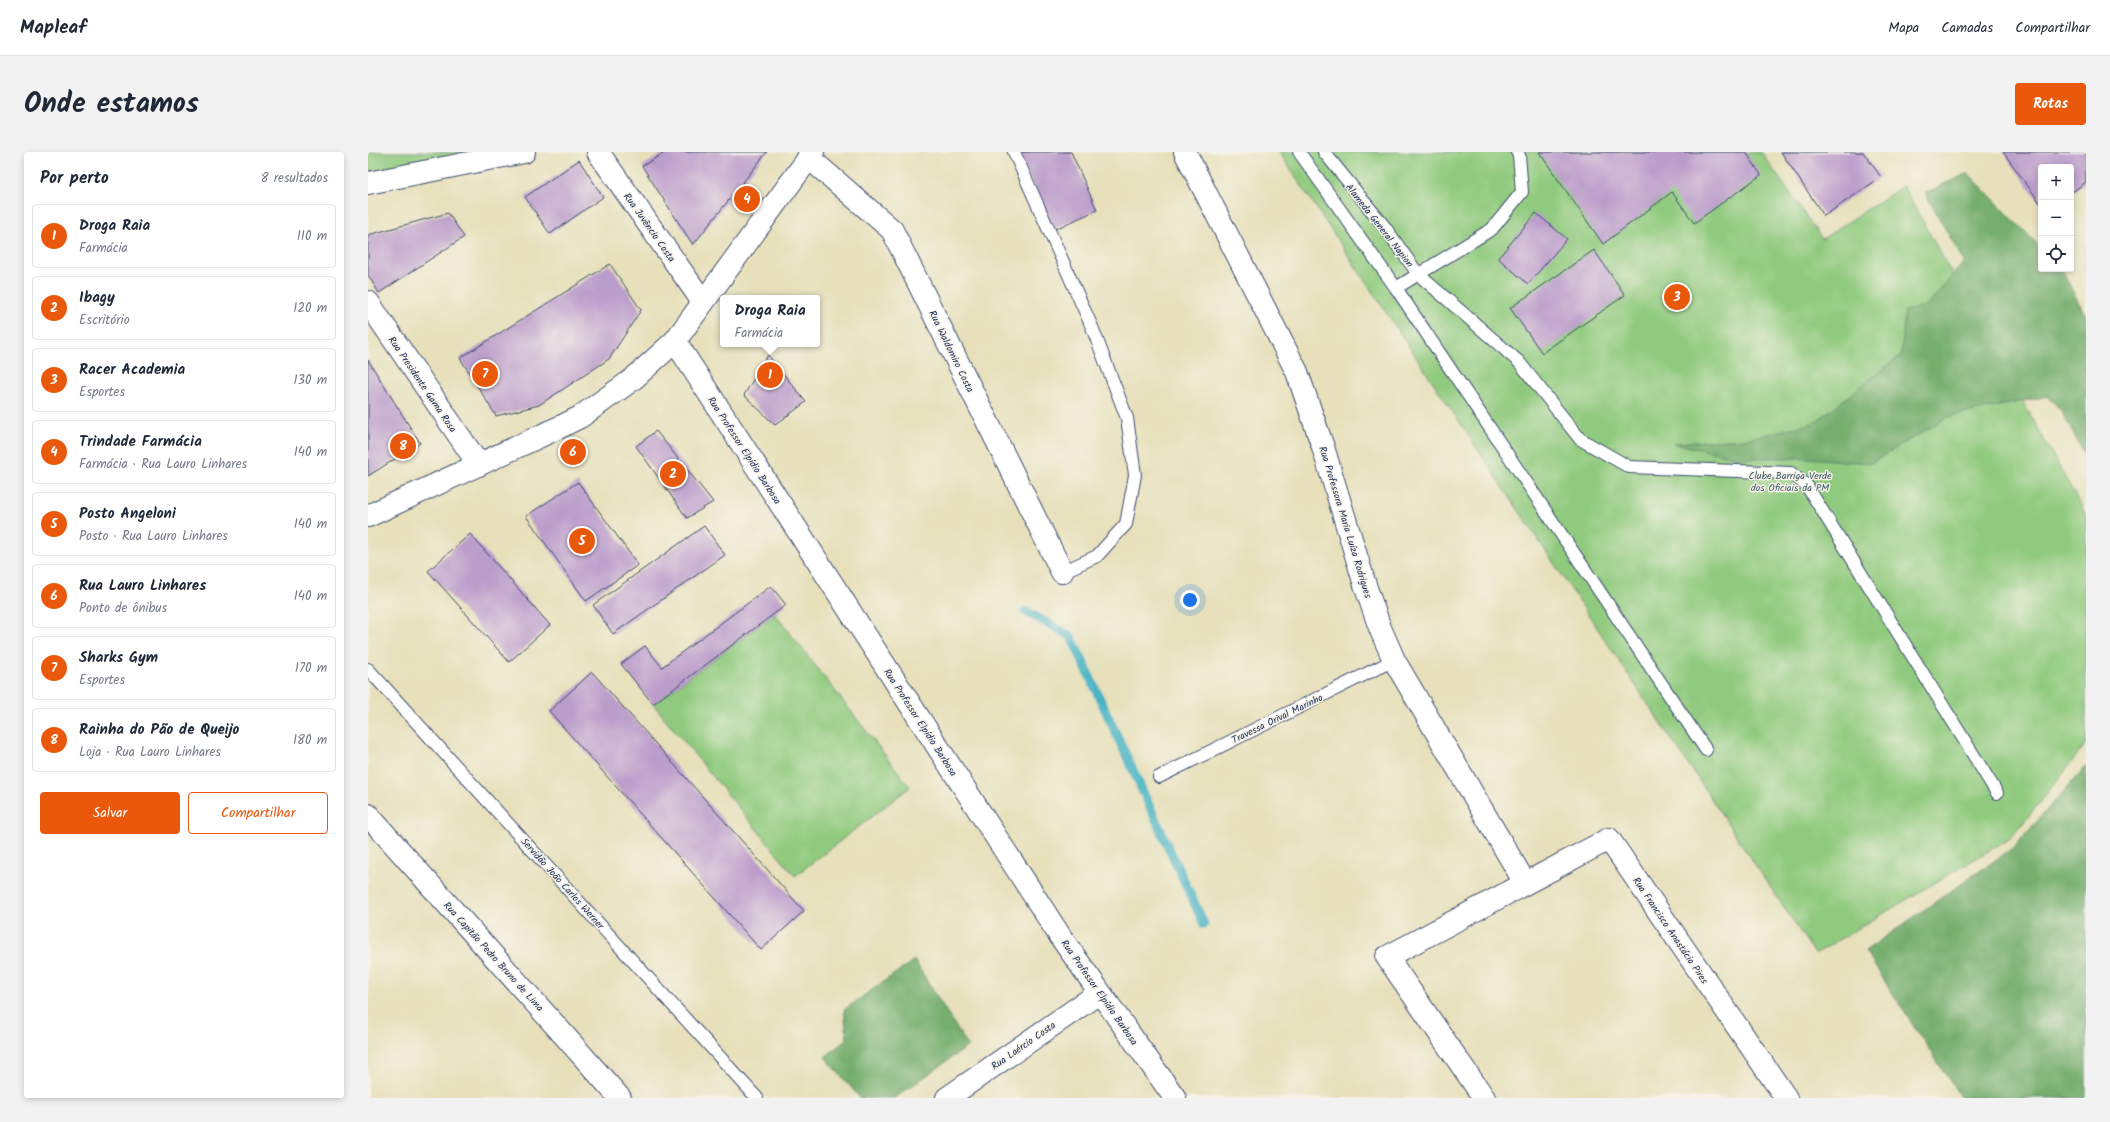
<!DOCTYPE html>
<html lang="pt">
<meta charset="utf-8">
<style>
:root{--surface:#fff;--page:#f2f2f3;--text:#1f2937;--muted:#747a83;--line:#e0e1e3;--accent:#ea580c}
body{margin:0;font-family:Kalam,sans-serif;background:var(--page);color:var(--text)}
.controls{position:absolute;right:12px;top:12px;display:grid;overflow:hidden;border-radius:4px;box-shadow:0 2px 6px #0003}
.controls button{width:36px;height:36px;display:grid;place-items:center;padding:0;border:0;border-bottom:1px solid var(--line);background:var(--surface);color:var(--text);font:20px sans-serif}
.you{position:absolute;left:822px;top:448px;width:14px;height:14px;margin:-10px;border:3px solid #fff;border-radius:50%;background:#1a73e8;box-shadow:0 0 0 6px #1a73e833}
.badge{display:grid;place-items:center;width:26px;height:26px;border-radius:50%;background:var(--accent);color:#fff;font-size:13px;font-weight:700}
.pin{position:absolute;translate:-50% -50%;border:2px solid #fff;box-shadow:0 1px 4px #0006}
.popup{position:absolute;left:352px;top:143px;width:100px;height:52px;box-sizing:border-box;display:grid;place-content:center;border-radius:4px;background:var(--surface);filter:drop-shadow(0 1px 3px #0005);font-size:13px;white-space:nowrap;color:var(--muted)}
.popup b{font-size:15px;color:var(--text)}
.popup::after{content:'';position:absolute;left:50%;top:100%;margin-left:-8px;border:8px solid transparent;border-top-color:var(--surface)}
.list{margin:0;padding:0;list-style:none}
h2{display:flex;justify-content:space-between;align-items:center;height:52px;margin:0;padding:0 16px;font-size:17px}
h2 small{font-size:13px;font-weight:400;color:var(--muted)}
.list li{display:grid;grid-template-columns:26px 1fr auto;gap:12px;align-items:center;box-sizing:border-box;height:64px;margin:0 8px 8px;padding:0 8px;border:1px solid var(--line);border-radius:4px}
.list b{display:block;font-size:15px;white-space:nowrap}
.list p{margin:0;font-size:13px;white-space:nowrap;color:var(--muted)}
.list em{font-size:13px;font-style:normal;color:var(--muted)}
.actions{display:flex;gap:8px;padding:12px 16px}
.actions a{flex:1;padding:9px 0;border:1px solid var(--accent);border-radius:4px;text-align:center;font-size:14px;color:var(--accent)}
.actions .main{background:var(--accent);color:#fff}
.icon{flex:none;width:22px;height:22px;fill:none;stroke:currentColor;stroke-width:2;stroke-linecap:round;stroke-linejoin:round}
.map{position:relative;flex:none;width:1718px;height:946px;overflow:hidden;border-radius:4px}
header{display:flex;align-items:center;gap:24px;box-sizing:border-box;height:56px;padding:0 20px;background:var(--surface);border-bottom:1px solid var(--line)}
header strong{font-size:19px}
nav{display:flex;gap:22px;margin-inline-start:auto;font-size:14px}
.intro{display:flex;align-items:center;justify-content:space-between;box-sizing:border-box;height:96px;padding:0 24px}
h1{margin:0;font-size:28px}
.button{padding:10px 18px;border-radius:4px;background:var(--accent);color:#fff;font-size:14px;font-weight:700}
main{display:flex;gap:24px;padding:0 24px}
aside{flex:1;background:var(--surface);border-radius:4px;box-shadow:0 2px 6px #0003}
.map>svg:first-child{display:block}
</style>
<header>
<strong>Mapleaf</strong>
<nav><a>Mapa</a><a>Camadas</a><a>Compartilhar</a></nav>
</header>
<div class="intro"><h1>Onde estamos</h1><a class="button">Rotas</a></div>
<main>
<aside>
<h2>Por perto<small>8 resultados</small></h2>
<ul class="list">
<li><span class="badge">1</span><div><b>Droga Raia</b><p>Farmácia</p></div><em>110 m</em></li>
<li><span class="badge">2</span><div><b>Ibagy</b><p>Escritório</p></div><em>120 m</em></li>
<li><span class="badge">3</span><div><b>Racer Academia</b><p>Esportes</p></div><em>130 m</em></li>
<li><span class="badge">4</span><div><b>Trindade Farmácia</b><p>Farmácia · Rua Lauro Linhares</p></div><em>140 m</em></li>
<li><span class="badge">5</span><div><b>Posto Angeloni</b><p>Posto · Rua Lauro Linhares</p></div><em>140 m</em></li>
<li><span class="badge">6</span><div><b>Rua Lauro Linhares</b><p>Ponto de ônibus</p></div><em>140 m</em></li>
<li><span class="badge">7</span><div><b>Sharks Gym</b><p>Esportes</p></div><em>170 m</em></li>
<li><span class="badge">8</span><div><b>Rainha do Pão de Queijo</b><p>Loja · Rua Lauro Linhares</p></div><em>180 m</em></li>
</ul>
<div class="actions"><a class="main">Salvar</a><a>Compartilhar</a></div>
</aside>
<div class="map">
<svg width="1718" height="946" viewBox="0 0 1718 946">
<rect width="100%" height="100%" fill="#f7f3e8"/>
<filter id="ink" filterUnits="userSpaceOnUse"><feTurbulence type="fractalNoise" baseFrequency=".025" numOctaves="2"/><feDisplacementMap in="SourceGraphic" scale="8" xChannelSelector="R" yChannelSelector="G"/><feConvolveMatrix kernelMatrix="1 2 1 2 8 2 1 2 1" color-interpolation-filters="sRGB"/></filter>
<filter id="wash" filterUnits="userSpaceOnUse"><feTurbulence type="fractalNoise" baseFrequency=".012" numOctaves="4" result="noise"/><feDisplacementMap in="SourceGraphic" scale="16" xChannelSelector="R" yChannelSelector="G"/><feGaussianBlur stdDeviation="0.9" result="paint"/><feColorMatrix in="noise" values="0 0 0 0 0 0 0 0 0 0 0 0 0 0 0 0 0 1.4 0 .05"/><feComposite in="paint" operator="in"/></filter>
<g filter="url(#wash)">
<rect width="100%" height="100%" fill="#e7e0bb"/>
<g fill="#90ca7e" stroke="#567c6e">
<polygon points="0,0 115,0 0,22"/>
<polygon points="911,0 1393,0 1454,87 1535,34 1718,363 1718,592 1644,685 1447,802"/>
<polygon points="407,462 542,635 427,724 285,552"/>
</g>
<g fill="#74ae6d" stroke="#486e66">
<polygon points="1600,21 1673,96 1673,117 1693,117 1718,164 1718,305 1694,260 1680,244 1582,264 1503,311 1440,306 1370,306 1305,291 1377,287 1446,271 1533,203 1537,159 1559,154 1596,110 1557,41"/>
<polygon points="1718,614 1718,946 1593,946 1497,799 1646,695"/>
<polygon points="546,808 600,894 527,946 492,946 457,905 479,887 476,858"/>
</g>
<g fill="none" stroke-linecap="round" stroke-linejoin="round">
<polyline stroke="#48b4c4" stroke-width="9" points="657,459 703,484 836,772"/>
</g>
<g id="blocks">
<g fill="#bb9dcb">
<polygon points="298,0 399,0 325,93 274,14"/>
<polygon points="650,0 703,0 729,58 685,78"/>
<polygon points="1171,0 1378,0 1393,23 1326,71 1304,40 1235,92"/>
<polygon points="1413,0 1495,0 1513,25 1456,64"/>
<polygon points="1635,0 1718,0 1718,30 1703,41 1703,15 1673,15 1673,52"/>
<polygon points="211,8 235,45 182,82 157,45"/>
<polygon points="80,61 96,85 11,141 0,123 0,83"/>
<polygon points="1168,61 1199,87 1160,132 1130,106"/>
<polygon points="1226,98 1257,143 1174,201 1142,156"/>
<polygon points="242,112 273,158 241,207 171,253 128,264 92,206"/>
<polygon points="400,203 438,250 407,273 376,243"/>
<polygon points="0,208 52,291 0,324"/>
<polygon points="288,279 345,350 319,366 268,294"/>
<polygon points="210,330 270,413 218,449 158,364"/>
<polygon points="336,374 357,403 245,482 225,453"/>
<polygon points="102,382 182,473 141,510 60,419"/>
<polygon points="403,434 418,453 285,552 253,512 277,494 294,515"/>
<polygon points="224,520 436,759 393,798 181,559"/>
</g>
</g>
</g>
<g filter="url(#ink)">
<use href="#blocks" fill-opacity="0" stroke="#3a4a6c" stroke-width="1"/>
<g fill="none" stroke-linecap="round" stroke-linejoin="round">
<g stroke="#3a4a6c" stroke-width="14">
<g id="lane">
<polyline points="646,0 724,175 759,266 767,323 758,372 729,404 694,420"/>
<polyline points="931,0 1028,136 1338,598"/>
<polyline points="956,0 1016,74 1050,122 1151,210 1212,287 1261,315 1423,321 1439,334 1629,641"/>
<polyline points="1028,136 1124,77 1154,40 1151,3 1149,0"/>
<polyline points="0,517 389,946"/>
<polyline points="791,625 1026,508"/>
</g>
</g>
<g stroke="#3a4a6c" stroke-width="24">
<g id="street">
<polyline points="230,0 335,150"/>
<polyline points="817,0 929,220 955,295 998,436 1012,476 1026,508 1157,731"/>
<polyline points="440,5 524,78 694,420"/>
<polyline points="0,31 156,0"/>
<polyline points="0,150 111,313"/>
<polyline points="307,189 694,787 807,946"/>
<polyline points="0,663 252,946"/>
<polyline points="579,946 731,841"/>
<polyline points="1116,946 1019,805 1241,687 1418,946"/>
</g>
</g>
<g stroke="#3a4a6c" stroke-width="24">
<polyline id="secondary" points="0,364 194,274 212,265 264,228 307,189 445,0"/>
</g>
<use href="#lane" stroke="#fff" stroke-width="12"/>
<use href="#street" stroke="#fff" stroke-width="22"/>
<use href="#secondary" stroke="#fff" stroke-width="22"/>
</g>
</g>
<g text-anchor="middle" stroke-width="3" stroke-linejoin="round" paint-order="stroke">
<g font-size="10" fill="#1b2f5e" stroke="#f7f3e8">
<text transform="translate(1012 73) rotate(52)" y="4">Alameda General Napion</text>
<text transform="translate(282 75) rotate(55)" y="4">Rua Juvêncio Costa</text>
<text transform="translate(584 199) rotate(64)" y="4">Rua Waldomiro Costa</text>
<text transform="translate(55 232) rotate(56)" y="4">Rua Presidente Gama Rosa</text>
<text transform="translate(377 298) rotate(57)" y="4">Rua Professor Elpídio Barbosa</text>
<text transform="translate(978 370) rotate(73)" y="4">Rua Professora Maria Luíza Rodrigues</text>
<text transform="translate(909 566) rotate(-26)" y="4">Travessa Orival Marinho</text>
<text transform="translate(553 570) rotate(57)" y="4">Rua Professor Elpídio Barbosa</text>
<text transform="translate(195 731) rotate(48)" y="4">Servidão João Carlos Werner</text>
<text transform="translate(1303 778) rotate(56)" y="4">Rua Francisco Anastácio Pires</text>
<text transform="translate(126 804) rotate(48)" y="4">Rua Capitão Pedro Bruno de Lima</text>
<text transform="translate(732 840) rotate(55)" y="4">Rua Professor Elpídio Barbosa</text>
<text transform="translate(655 893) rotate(-35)" y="4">Rua Laércio Costa</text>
</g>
<g font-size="10" fill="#385666" stroke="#f7f3e8">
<text x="1422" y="327">Clube Barriga Verde<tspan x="1422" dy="12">dos Oficiais da PM</tspan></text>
</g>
</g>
</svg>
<div class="controls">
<button>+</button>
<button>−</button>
<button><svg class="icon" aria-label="locate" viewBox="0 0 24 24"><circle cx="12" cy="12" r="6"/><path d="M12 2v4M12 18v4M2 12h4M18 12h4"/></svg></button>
</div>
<div class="you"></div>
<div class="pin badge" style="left:402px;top:223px">1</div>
<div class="popup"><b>Droga Raia</b>Farmácia</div>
<div class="pin badge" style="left:305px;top:322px">2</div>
<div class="pin badge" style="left:1309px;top:145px">3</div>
<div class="pin badge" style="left:379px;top:47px">4</div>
<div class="pin badge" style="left:214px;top:389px">5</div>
<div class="pin badge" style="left:205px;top:300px">6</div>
<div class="pin badge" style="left:117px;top:222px">7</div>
<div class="pin badge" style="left:35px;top:294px">8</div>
</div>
</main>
